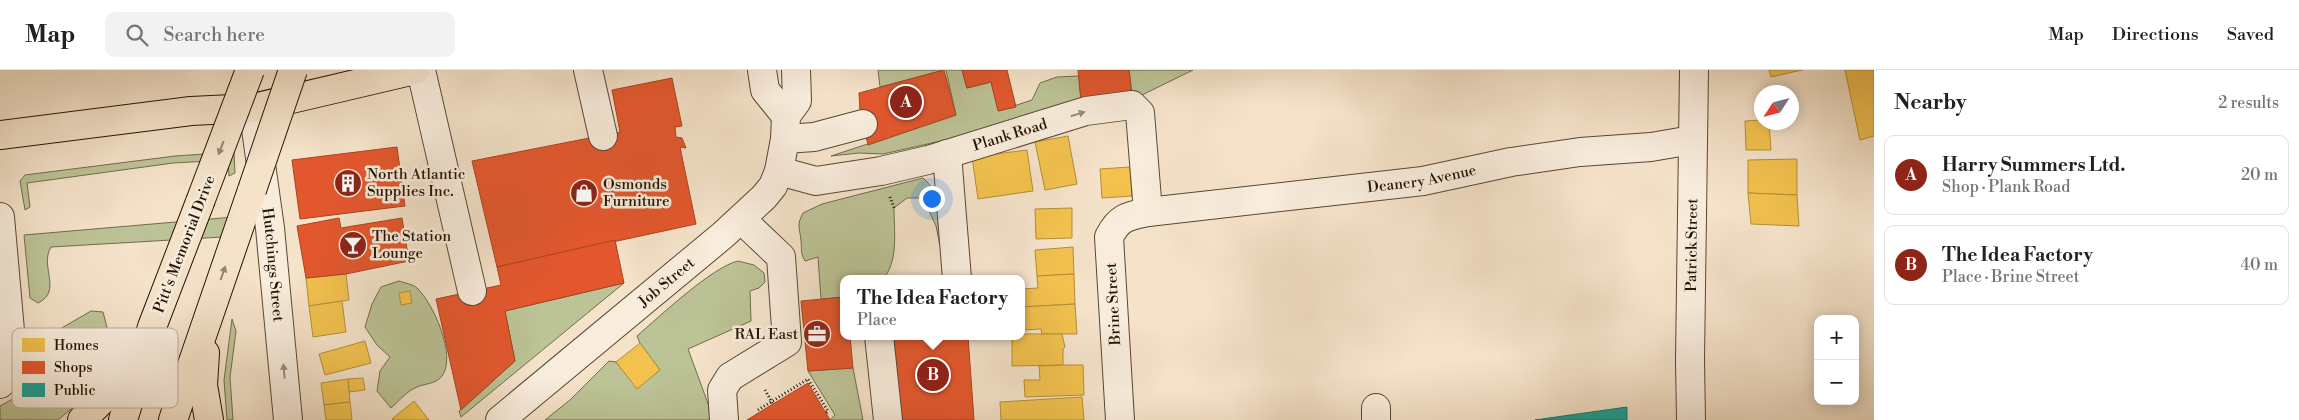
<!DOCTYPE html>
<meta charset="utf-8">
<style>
:root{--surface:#fff;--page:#f2f2f2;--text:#202124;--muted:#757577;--line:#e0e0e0;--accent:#8f2418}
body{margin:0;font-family:"Libre Bodoni",serif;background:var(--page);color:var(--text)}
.controls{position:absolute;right:15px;bottom:15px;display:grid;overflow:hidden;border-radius:10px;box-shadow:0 2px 12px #0003}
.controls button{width:45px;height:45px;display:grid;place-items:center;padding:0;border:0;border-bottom:1px solid var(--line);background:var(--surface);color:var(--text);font:25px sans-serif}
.compass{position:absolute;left:1754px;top:15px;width:45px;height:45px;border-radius:50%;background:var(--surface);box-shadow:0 2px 12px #0003;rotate:234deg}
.you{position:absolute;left:931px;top:128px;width:18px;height:18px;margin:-12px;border:4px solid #fff;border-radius:50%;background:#1a73e8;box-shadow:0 0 0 8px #1a73e833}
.badge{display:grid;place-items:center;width:32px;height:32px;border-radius:50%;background:var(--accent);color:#fff;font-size:16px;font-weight:700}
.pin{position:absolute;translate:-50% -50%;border:2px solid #fff;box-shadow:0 1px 5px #0006}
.popup{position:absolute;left:840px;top:205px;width:185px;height:65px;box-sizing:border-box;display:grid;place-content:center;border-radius:10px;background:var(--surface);filter:drop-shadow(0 1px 4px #0005);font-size:16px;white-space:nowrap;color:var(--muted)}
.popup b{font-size:19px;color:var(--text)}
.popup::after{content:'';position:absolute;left:50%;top:100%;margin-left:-10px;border:10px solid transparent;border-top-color:var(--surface)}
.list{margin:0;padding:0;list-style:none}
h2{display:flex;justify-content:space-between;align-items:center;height:65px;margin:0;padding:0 20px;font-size:21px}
h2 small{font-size:16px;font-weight:400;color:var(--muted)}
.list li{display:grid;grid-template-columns:32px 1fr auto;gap:15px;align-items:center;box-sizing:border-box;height:80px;margin:0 10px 10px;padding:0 10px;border:1px solid var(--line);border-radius:10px}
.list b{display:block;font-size:19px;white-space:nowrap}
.list p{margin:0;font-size:16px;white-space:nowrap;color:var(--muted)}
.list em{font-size:16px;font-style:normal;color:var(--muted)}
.icon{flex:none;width:28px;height:28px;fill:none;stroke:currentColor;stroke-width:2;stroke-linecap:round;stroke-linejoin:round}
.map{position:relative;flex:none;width:1874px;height:350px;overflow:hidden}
header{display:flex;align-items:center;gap:30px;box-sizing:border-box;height:70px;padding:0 25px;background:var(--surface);border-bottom:1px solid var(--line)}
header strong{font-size:24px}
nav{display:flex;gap:28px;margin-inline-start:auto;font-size:18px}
.search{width:350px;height:45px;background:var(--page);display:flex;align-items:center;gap:12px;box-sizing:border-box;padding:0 18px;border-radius:10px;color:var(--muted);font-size:19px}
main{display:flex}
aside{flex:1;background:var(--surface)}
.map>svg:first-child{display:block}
</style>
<header>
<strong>Map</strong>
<div class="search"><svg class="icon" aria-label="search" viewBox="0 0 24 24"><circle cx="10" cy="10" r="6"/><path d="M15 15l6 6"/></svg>Search here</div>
<nav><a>Map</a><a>Directions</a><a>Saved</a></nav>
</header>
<main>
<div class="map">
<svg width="1874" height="350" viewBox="0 0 1874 350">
<rect width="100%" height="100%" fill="#f4e2c9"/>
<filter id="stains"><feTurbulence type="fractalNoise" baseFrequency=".004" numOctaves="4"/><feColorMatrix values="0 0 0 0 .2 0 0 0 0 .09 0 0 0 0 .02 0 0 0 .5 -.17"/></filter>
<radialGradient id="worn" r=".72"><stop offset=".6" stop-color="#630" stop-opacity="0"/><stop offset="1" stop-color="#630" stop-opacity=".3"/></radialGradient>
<g fill="#bcc396" stroke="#706c4b">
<polygon points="878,0 944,0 880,17"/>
<polygon points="946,0 962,0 967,18 991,12 999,41 1032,30 1040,13 1057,7 1079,6 1081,31 963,66 883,84 859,83 831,86 956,45"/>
<polygon points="1129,0 1193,0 1140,26 1132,25"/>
<polygon points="234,82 235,103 229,106 228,90 173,93 27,113 30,137 25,140 20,111 25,105 175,86"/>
<path d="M923,108C942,124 944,153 949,176H940L936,156L923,128H907L894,138C894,158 899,195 882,209H844V227L821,229L818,187L805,191C800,182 802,179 801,171C800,158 796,156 803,143L822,134Z"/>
<path d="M234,147L240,166L51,177C39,196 63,221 38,233L30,228L24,165Z"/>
<path d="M738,191L754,195L764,203L765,212L759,218L750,221L751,251L688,279L714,350H545L570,330L609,291L616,292L637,318L660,300L640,273L637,266C659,247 712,197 738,191Z"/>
<path d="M399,211C404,213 413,214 417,218C433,233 457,286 442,306C435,315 424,313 415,318C406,322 398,332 391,338L377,321L380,301L390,287L377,275L365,257L372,234L381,217Z"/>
<polygon points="624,213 461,347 459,341 515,291 505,241"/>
<polygon points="91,241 103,242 109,265 103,295 84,328 58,350 0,350 0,336 27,321 34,299 38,279 53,263"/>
<polygon points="232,249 236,261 230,307 233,350 227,350 224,310"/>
<polygon points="853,298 863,350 830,350 835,345 808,301"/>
</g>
<g fill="#f2c14e" stroke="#b48d37">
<polygon points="1769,0 1802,0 1771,7"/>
<polygon points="1845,0 1874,0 1874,66 1860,70"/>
<polygon points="1762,50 1762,52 1769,52 1771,80 1746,80 1745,51"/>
<polygon points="1068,66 1077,114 1045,120 1035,72"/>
<polygon points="1027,80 1033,121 978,129 972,87"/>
<polygon points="1797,89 1797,125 1748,123 1748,90"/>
<polygon points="1130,97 1132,126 1102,128 1100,99"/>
<polygon points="1748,123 1797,125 1799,156 1751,154"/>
<polygon points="1072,138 1072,168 1036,169 1035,139"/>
<polygon points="1073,177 1074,204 1037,206 1035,180"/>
<polygon points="346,204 349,230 309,236 306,208"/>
<polygon points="1074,204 1075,234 1022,237 1022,219 1038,218 1037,206"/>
<polygon points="410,221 412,233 401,235 399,223"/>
<polygon points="342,231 346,262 313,267 309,236"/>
<polygon points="1075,234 1077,264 1042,264 1041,259 1022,260 1022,237"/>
<polygon points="1022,264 1062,264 1065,277 1063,279 1063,295 1012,296 1012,266 1022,266"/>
<polygon points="365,271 371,293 325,305 319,284"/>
<polygon points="640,273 660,300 637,319 616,292"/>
<polygon points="1063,295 1083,295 1084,325 1025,327 1024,310 1040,310 1039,296"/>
<polygon points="363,308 365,320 349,322 348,309"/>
<polygon points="348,309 350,332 324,335 321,313"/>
<polygon points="1082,327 1084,350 1001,350 1000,332"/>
<polygon points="414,331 429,350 393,350 392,349"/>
<polygon points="350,332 352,350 326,350 324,335"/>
</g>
<g fill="#e4572e" stroke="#aa4320">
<polygon points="944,0 956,45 868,75 860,41 859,23"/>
<polygon points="962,0 1007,0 1016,37 998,41 991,12 967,18"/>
<polygon points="1078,0 1129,0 1132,25 1081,31"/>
<polygon points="672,8 682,56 675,57 676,67 682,68 686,78 680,77 696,154 497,197 472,91 620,62 612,20"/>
<polygon points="397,77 405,136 300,149 292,90"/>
<polygon points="339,148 341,158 402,148 409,191 346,204 306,208 297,156"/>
<polygon points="615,170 624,213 505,241 515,291 461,340 436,229 501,215 497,197"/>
<polygon points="844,227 844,266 850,266 853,298 808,301 801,231"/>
<polygon points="893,266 968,266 974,350 899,350"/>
<polygon points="808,313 830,350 747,350 773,334"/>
</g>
<polygon fill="#17a398" stroke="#1b786a" points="1627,337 1627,350 1535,350"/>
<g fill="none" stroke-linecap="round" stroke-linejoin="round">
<g stroke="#584832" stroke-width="30">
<g id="minor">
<polyline points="421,0 472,221"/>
<polyline points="588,0 603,66"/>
<polyline points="762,0 765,20 786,46"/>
<path id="s1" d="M253,38L270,158L288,350"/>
<polyline points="785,69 814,67 863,54"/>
<polyline points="947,84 957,209"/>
<path id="s2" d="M779,101L816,111L881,101L928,90L1086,41L1132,35L1140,43L1148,142"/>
<polyline points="0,147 11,272 7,307 0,314"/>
<polyline points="879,266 888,350"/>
<polyline points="1376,338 1376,350"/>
<path id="s3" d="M500,350L723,165L764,127L773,116L779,101L785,69L786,46L797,31L796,0"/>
<polyline points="724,350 722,320 730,307 787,272 781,187 741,149"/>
<path id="s4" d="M1120,350L1109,167C1119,147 1128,146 1148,142L1423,111L1511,92L1580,82L1651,77L1692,70"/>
<path id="s5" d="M1691,350L1690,290L1694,0"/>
</g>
</g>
<g stroke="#241400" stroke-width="30">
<polyline id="major" points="0,65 191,41 253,38 415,0"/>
</g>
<g stroke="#241400" stroke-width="30">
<g id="highway">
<polyline points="205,283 203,315 209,350"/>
<polyline points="82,350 128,304 134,292"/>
<polyline points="123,350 152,257 200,132"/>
<polyline points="173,350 252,120"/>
</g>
</g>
<g stroke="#241400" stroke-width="3" stroke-dasharray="1 2.5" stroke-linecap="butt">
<polyline points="890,127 894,138"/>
<polyline points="765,320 773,334"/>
<polyline points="758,340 808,309 828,341 826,343"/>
</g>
<use href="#minor" stroke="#f8ecdc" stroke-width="28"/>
<use href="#major" stroke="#f4e2c9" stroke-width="28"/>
<use href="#highway" stroke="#f4e2c9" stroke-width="28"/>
<g stroke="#241400" stroke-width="30" stroke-linecap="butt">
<g id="highway-bridge">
<polyline points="252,120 293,0"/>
<polyline points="200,132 250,0"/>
</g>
</g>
<use href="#highway-bridge" stroke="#f4e2c9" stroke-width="28"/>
</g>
<defs><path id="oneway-solid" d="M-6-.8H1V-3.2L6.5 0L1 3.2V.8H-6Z" transform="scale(1.25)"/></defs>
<g fill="#998b79">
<use href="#oneway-solid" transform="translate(1078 44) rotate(-17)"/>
<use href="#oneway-solid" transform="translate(284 301) rotate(-95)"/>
</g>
<g fill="#96856f">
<use href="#oneway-solid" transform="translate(221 78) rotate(111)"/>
<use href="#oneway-solid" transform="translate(223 203) rotate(-71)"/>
</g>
<defs>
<g id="building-disc" transform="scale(1.4375)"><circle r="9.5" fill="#8f2418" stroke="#f8ecdc"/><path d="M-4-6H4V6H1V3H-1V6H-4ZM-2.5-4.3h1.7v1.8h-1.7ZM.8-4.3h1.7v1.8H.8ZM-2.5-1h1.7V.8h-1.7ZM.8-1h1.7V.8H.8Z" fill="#fff"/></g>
<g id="shop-disc" transform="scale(1.4375)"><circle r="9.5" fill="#8f2418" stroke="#f8ecdc"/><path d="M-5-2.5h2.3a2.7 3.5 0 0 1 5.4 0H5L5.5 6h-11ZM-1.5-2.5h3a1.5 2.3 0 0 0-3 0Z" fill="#fff"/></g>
<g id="bar-disc" transform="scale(1.4375)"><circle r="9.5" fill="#8f2418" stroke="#f8ecdc"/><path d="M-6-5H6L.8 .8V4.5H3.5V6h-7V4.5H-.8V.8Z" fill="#fff"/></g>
<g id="office-disc" transform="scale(1.4375)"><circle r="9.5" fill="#8f2418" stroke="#f8ecdc"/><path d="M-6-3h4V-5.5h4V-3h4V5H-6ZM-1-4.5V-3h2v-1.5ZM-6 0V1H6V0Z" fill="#fff"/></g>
</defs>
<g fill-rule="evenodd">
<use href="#building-disc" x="348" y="113"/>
<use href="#shop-disc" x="584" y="123"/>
<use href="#bar-disc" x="353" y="175"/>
<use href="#office-disc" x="817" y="264"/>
</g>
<g text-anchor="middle" stroke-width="5" stroke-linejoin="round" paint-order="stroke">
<g font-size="15" fill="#241400" stroke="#f8ecdc">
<text dy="5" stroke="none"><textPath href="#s2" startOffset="238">Plank Road</textPath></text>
<text dy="5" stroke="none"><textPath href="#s4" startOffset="508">Deanery Avenue</textPath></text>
<text transform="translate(184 174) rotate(-69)" y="5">Pitt's Memorial Drive</text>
<text dy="5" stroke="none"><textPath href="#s5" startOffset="175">Patrick Street</textPath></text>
<text dy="5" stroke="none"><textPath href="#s1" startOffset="158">Hutchings Street</textPath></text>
<text dy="5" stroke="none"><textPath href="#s3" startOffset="216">Job Street</textPath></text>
<text transform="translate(1113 234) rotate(-93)" y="5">Brine Street</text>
</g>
<g font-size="15" fill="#241400" stroke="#f8ecdc" text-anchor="start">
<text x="367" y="109">North Atlantic<tspan x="367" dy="17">Supplies Inc.</tspan></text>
<text x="603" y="119">Osmonds<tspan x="603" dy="17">Furniture</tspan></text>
<text x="372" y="171">The Station<tspan x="372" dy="17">Lounge</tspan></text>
<text x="798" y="269" text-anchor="end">RAL East</text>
</g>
</g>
<rect x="12" y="258" width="166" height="80" rx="8" fill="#f8ecdc" stroke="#b8ab9a" stroke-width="1"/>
<rect x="22" y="268" width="23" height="14" fill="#f2c14e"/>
<rect x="22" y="291" width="23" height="13" fill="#e4572e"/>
<rect x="22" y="313" width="23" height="14" fill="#17a398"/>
<g font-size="14" fill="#241400">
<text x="54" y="280">Homes</text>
<text x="54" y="302">Shops</text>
<text x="54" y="325">Public</text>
</g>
<rect width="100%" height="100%" filter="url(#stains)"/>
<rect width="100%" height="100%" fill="url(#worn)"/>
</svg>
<div class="controls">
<button>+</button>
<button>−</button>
</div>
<svg class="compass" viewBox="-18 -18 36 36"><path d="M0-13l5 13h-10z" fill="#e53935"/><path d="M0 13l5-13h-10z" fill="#757577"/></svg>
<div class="you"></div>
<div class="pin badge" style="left:906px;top:32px">A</div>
<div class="pin badge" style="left:933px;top:305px">B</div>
<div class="popup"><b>The Idea Factory</b>Place</div>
</div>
<aside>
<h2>Nearby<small>2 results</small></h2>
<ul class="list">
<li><span class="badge">A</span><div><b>Harry Summers Ltd.</b><p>Shop · Plank Road</p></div><em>20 m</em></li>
<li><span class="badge">B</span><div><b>The Idea Factory</b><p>Place · Brine Street</p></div><em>40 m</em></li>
</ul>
</aside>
</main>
